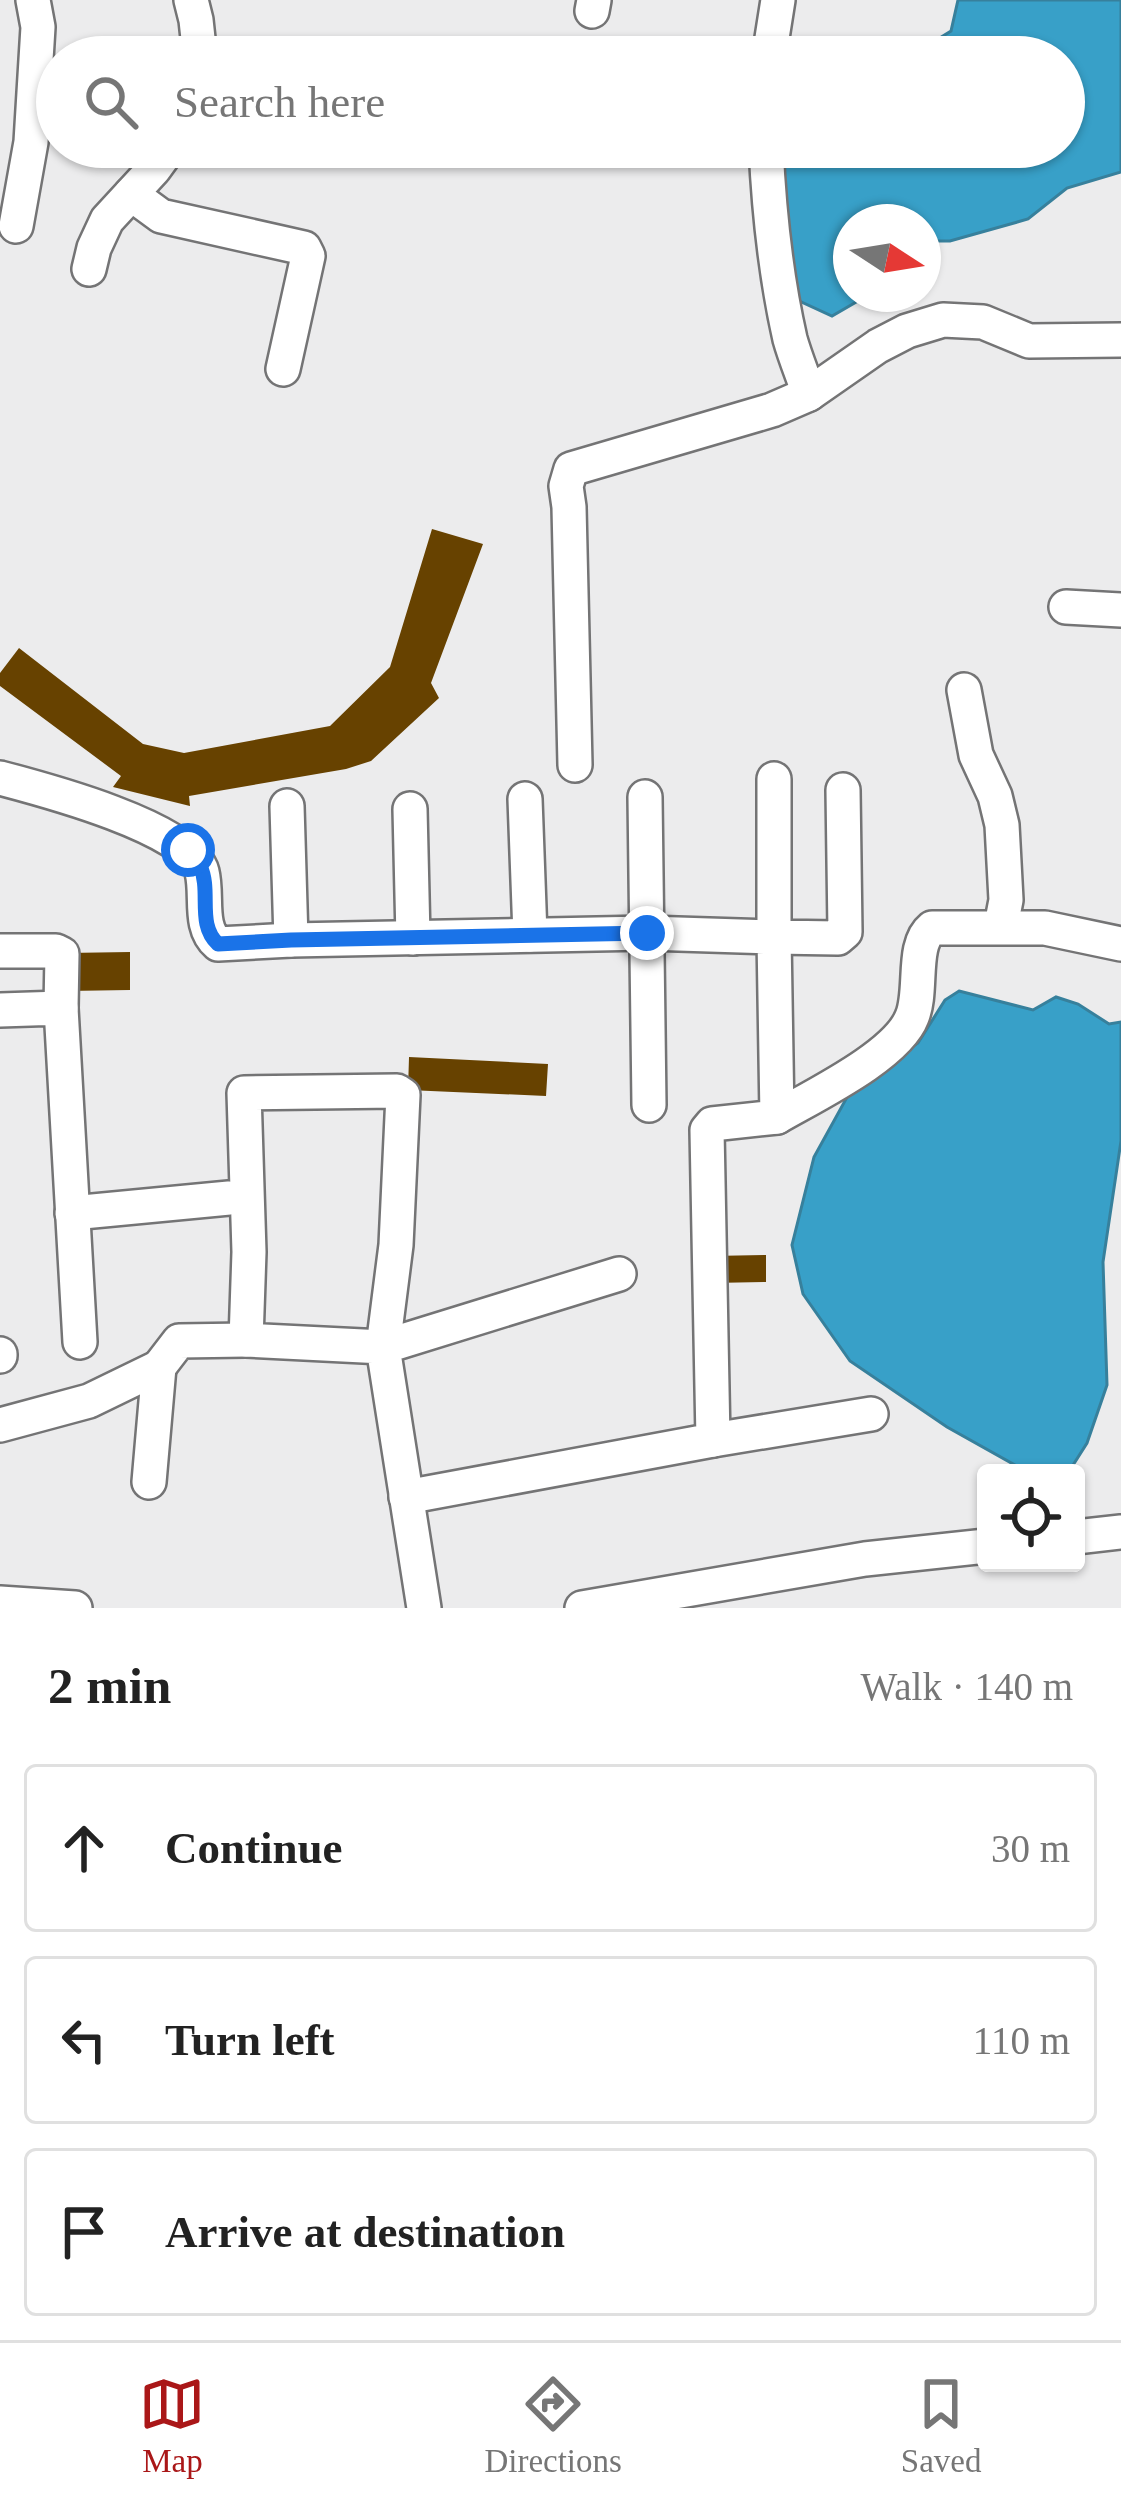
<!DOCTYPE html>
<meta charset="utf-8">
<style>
:root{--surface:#fff;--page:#f2f2f2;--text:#222;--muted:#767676;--line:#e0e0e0;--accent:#aa1718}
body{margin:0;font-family:"Times New Roman",serif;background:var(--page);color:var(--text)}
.controls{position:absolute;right:36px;bottom:36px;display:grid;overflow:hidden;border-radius:12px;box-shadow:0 3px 9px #0004}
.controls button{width:108px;height:108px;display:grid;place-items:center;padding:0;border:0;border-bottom:3px solid var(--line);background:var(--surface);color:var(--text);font:60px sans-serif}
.compass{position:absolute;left:833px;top:204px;width:108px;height:108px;border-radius:50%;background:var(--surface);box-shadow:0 3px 9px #0004;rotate:102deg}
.stop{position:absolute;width:36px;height:36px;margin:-27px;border:9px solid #1a73e8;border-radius:50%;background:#fff}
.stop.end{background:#1a73e8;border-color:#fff;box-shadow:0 3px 12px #0008}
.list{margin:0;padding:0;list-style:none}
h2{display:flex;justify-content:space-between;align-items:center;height:156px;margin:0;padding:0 48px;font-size:51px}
h2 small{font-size:39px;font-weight:400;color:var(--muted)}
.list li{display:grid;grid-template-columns:78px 1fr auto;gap:36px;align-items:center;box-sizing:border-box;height:168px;margin:0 24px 24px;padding:0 24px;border:3px solid var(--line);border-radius:12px}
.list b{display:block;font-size:45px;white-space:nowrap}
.list em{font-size:39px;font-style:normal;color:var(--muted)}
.icon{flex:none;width:66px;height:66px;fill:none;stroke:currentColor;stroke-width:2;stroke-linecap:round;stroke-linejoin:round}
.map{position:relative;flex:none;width:1121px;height:1608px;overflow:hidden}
.search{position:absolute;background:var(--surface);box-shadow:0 3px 9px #0004;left:36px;right:36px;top:36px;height:132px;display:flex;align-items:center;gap:30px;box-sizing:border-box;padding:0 42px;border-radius:66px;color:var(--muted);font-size:45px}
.sheet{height:732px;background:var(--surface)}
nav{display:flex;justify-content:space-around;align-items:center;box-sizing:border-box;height:168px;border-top:3px solid var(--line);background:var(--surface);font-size:33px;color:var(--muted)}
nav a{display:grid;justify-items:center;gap:6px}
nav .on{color:var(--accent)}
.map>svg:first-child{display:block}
</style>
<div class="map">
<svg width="1121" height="1608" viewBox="0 0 1121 1608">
<rect width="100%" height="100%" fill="#ececed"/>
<g fill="#38a0c8" stroke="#37809c" stroke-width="3">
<polygon points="958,0 1121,0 1121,172 1067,188 1028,219 950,241 923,241 923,222 851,222 851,294 870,294 832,316 795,299 780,147 1064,147 1064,57 909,57 951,31"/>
<polygon points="959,991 1033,1010 1056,997 1078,1004 1109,1024 1121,1022 1121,1141 1103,1262 1107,1385 1087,1443 1068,1473 1029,1473 947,1427 850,1361 803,1294 792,1245 814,1157 857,1079 893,1060 918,1043 945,1000"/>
</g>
<g fill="#674200">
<polygon points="432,529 483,544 431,683 439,698 371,761 346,769 189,796 190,806 113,787 121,776 0,686 0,673 19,648 143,744 184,753 330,726 390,667"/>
<polygon points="130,952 130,990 67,991 66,953"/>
<polygon points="409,1057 548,1064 546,1096 408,1090"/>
<polygon points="766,1255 766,1282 712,1283 711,1256"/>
</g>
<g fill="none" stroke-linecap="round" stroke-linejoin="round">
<g stroke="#747475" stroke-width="38">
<g id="minor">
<polyline points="191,0 196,20 200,57"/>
<polyline points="592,11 594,0"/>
<polyline points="769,57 778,0"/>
<path d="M766,147C769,211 776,277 790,339C795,357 803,376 809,394"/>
<polyline points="131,194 161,216 304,248 308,256 283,369"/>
<polyline points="16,226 31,142 38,27 33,0"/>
<polyline points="89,269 94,248 107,220 154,169 170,147"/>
<polyline points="1066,607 1121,610"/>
<polyline points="964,690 976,755 995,796 1002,825 1006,900 1001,926"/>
<polyline points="575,765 569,507 566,486 571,469 772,410 809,394 878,346 907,331 943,320 983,322 1029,341 1121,340"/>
<path d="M0,778C42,789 191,828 202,872C208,896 198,927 218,944L291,940L647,933L774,937L777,1117L712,1124L707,1130L713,1440L406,1497"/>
<polyline points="774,779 774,937 838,938 845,932 843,790"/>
<polyline points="645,797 649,1105"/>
<polyline points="525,799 530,935"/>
<polyline points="287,806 291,940"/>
<polyline points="410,809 413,938"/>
<polyline points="0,951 56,951 62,954 61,1008"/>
<polyline points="0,1010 61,1008 80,1342"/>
<path d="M777,1117C813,1096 897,1056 912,1017C923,991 911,945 932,928H1045L1121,944"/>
<polyline points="72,1213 229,1198"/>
<polyline points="0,1354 0,1356"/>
<polyline points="159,1367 179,1341 246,1340"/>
<polyline points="0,1425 89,1401 159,1367 149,1482"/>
<polyline points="713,1440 871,1414"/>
<polyline points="1076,1537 1121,1532"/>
<polyline points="0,1603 75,1608"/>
<polyline points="424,1608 383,1347 396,1245 403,1095 397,1091 244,1093 249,1252 246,1340 383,1347 619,1274"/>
<polyline points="582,1608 865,1559 986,1546"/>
</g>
</g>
<use href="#minor" stroke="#fff" stroke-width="33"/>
</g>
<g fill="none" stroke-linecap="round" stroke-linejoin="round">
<path stroke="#1a73e8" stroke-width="15" d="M188,850C192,855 197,860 200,866C212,891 196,924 218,944L291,940L647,933"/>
</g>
</svg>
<div class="controls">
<button><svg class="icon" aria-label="locate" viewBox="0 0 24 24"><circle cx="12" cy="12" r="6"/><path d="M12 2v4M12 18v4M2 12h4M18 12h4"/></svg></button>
</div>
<svg class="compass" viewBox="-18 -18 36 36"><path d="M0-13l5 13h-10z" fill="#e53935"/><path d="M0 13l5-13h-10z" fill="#767676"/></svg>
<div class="stop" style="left:188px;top:850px"></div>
<div class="stop end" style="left:647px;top:933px"></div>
<div class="search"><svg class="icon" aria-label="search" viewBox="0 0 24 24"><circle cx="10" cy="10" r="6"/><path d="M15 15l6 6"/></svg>Search here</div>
</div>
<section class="sheet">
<h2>2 min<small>Walk · 140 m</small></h2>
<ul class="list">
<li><svg class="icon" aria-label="ahead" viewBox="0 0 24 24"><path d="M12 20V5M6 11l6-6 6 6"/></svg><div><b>Continue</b></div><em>30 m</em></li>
<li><svg class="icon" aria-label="left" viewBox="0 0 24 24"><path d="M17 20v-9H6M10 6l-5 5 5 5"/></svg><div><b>Turn left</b></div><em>110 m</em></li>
<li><svg class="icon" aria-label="arrive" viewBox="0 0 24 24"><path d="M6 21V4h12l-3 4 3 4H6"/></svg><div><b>Arrive at destination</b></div></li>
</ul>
</section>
<nav>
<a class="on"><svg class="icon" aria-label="map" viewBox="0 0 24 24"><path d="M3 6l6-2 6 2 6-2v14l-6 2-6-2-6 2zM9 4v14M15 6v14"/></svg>Map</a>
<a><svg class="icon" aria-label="directions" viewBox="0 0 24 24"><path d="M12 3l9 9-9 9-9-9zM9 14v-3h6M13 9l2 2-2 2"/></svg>Directions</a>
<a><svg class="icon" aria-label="saved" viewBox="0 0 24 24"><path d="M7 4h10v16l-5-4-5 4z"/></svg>Saved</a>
</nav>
